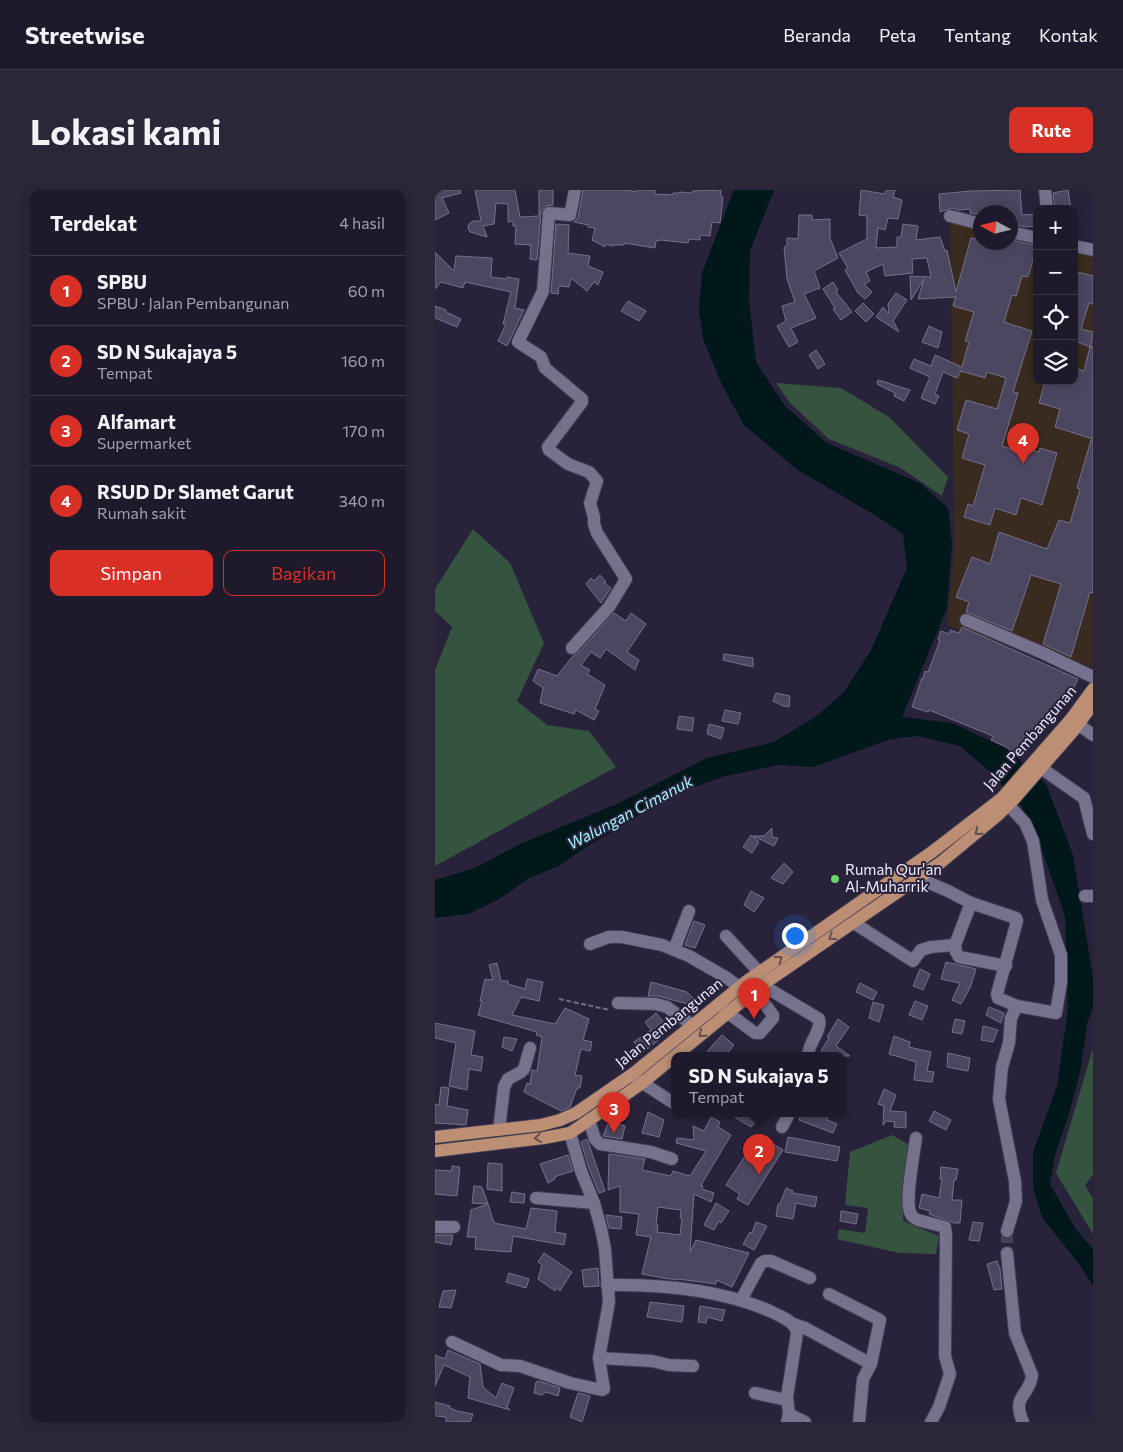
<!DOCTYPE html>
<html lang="id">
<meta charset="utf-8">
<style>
:root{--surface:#1e1a2c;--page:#2b2738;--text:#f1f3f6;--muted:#a1a1a9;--line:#3c3848;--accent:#d93025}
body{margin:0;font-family:Commissioner,sans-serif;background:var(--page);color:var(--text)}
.controls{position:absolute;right:15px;top:15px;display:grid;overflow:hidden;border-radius:10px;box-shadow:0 2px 12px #0003}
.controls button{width:45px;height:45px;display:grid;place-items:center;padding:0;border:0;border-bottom:1px solid var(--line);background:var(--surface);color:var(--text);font:25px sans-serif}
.compass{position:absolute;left:538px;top:15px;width:45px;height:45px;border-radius:50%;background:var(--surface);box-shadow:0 2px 12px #0003;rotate:277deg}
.you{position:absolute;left:359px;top:745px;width:18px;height:18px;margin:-12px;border:4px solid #fff;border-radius:50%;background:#1a73e8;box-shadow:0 0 0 8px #1a73e833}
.badge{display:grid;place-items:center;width:32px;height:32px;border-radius:50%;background:var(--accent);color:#fff;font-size:16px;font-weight:700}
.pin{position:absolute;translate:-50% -41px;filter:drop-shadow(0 1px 2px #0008)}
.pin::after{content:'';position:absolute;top:26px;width:18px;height:15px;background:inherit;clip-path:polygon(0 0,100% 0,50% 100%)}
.popup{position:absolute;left:236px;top:862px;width:175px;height:65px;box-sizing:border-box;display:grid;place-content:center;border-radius:10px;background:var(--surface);filter:drop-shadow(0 1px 4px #0005);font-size:16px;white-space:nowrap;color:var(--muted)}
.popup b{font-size:19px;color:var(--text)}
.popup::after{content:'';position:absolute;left:50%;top:100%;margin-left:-10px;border:10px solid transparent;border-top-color:var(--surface)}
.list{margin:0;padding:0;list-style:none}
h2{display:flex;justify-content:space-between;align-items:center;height:65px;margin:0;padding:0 20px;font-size:21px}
h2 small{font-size:16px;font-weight:400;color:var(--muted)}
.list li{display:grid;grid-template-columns:32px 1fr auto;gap:15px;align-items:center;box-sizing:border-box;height:70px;padding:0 20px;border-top:1px solid var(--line)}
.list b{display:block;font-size:19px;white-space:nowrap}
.list p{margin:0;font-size:16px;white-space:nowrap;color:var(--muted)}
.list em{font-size:16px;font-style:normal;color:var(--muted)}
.actions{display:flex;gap:10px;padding:15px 20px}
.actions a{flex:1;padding:11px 0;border:1px solid var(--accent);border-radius:10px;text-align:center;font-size:18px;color:var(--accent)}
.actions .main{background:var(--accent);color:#fff}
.icon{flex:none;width:28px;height:28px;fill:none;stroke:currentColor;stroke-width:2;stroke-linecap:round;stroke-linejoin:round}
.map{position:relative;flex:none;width:658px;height:1232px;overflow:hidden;border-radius:10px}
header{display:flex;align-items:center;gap:30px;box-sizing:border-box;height:70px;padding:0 25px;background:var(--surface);border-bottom:1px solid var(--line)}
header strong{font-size:24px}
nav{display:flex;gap:28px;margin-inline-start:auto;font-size:18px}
.intro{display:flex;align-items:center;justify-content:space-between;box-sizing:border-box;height:120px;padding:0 30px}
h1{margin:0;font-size:35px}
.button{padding:12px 22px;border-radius:10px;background:var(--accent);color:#fff;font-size:18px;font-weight:700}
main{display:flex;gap:30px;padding:0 30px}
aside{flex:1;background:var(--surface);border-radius:10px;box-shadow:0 2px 12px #0003}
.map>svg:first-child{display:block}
</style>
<header>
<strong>Streetwise</strong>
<nav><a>Beranda</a><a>Peta</a><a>Tentang</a><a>Kontak</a></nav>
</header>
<div class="intro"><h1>Lokasi kami</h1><a class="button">Rute</a></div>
<main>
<aside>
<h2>Terdekat<small>4 hasil</small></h2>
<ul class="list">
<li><span class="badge">1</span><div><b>SPBU</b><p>SPBU · Jalan Pembangunan</p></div><em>60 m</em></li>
<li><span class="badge">2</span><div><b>SD N Sukajaya 5</b><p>Tempat</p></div><em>160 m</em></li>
<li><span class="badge">3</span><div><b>Alfamart</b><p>Supermarket</p></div><em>170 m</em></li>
<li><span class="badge">4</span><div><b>RSUD Dr Slamet Garut</b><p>Rumah sakit</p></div><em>340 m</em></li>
</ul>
<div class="actions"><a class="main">Simpan</a><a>Bagikan</a></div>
</aside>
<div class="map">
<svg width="658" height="1232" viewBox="0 0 658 1232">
<rect width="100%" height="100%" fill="#28233b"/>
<polygon fill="#392b1f" points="515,30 545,37 546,52 576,52 576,44 602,50 602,191 639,191 639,59 658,64 658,477 579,457 512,436 520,356"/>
<g fill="#365340">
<polygon points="341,193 406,198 454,227 513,287 507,306 466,278 394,249 355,213"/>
<polygon points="457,945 473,954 468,1031 504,1046 501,1064 464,1063 402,1049 404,1039 430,1043 433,1018 410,1015 415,962"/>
</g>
<g fill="#34543f">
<polygon points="38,339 75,373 109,453 82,511 112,535 154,541 181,577 0,676 0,480 17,437 0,421 0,399"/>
<polygon points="658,858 658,985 650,995 658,1009 658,1044 621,983"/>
</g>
<polygon fill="#01181a" points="299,0 339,0 315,61 314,109 321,172 350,216 392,253 485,293 513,318 517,353 512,418 467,527 517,533 571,558 611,594 638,665 658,787 658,817 652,834 645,883 633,927 620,965 615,994 640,1038 658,1059 658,1096 646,1077 607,1027 598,998 598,962 622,896 633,818 630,726 601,643 585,614 554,581 525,556 483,546 456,549 378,577 343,575 290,586 240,604 151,657 124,676 94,688 66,708 33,724 0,728 0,690 40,678 85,654 182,614 272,568 339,552 383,525 409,502 436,460 472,378 468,344 443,327 363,280 309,235 287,195 268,149 264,120 267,83"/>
<g fill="#4c4761" stroke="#75708c" fill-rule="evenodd">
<polygon points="0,0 25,0 26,3 7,8 14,23 0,30"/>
<polygon points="40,0 80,0 85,27 87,27 104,26 104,0 118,0 118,15 110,16 106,22 102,70 95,69 96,55 80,54 81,36 78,36 78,31 73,32 73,14 61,13 59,34 48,36 52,47 35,42 33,38 34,34 38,31 46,31"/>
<polygon points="148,0 191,0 201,2 201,0 220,0 220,4 238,5 238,3 244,3 245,2 257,3 257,1 286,0 286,7 288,7 285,33 277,32 275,46 265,45 265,50 254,49 253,53 226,50 221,51 220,58 189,53 189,55 179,55 179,56 170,54 170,57 157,50 160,38 153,37 153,35 139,32 143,27"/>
<polygon points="426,0 450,4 451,0 460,0 458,7 467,10 463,29 453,28 450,40 443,38 441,58 462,57 462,47 466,47 468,34 483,36 481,50 505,47 510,61 512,60 521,102 536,48 546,50 546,54 564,59 566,52 576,52 576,50 602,56 593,87 587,86 581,106 577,105 569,132 597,141 578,202 583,203 567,256 583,261 584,256 604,262 605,258 622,263 607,315 586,308 581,325 560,318 555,335 529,327 533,314 538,316 550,275 527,268 534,244 522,240 531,210 562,219 571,188 552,182 550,188 526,181 522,188 508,182 500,204 504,206 500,214 486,208 495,187 475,178 479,169 496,176 500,165 527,177 534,152 530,151 539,122 518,116 521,107 483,109 489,89 476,110 475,86 496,87 492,68 477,69 478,83 450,86 448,74 431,82 435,91 429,94 437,102 430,109 423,103 410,80 413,78 404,63 432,49 432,26 424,25"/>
<polygon points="585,0 587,25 602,24 602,36 591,37 576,34 576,22 546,22 546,25 535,23 535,19 524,20 517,18 505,22 504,4 535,1"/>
<polygon points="633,0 636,19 620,19 618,3"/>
<polygon points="364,25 377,25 377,30 395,29 395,48 403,68 379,81 385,98 369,104 381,128 356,138 363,152 354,157 342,136 351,131 347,116 360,112 352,89 349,57 352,56 352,48 363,49"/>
<polygon points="121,34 134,35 133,63 155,66 153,76 168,82 163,95 159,92 152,101 136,88 134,97 124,96 123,104 116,103"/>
<polygon points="0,62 19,81 21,66 57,68 56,87 72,89 72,87 84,89 80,118 89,120 72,156 63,151 71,134 68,134 76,102 30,92 28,98 6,92 0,99"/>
<polygon points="639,81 658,86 658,114 654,113 646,139 658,142 656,157 642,152 641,154 639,154"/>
<polygon points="398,92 403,100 401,102 417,122 406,130 398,119 400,118 388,99"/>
<polygon points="461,103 472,110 458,131 464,142 441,127 448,117 454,124 453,114"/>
<polygon points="193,111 211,121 204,131 186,121"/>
<polygon points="428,113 439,124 431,132 420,121"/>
<polygon points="0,116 11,120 11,122 26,129 22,137 0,128"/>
<polygon points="494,136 507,142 503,158 487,152"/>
<polygon points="655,157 658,157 658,249 620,237 625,219 604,213 610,192 616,195 617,191 639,191 639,178 649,181"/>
<polygon points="381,160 390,174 383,179 374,165"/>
<polygon points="443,190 475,200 469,211 459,206 460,203 442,194"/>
<polygon points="656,250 658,250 658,403 655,402 636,467 608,454 626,394 596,385 577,441 531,422 534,412 521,407 537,367 555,374 564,342 612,359 624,330 635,333 645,299 642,298"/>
<polygon points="165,385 171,392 169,393 176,398 166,413 151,394 156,388 159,391"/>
<polygon points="179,423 191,431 196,423 211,434 192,462 204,470 200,480 171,459 165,468 156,462 146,475 155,480 152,484 170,495 160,519 164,521 159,530 141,520 139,524 105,513 108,498 98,491 103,479 122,486 138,466 143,463"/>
<polygon points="527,437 643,489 638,499 624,515 604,546 600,543 598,551 595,551 594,558 592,558 585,567 571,557 556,550 558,546 494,520 493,522 477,517 487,488 488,489 490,481 493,482 505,450 503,450 506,441 514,444 515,440 524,443"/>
<polygon points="289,464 318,468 318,477 288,470"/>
<polygon points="341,503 355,506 354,517 348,516 338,511"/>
<polygon points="290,520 306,523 303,534 287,531"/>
<polygon points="244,526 259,528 257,541 242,539"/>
<polygon points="274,534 289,538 286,549 272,544"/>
<polygon points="337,638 337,647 343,648 339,656 318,646 329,646"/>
<polygon points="316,645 324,652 317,663 308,657"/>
<polygon points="349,673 358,682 348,694 336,688"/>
<polygon points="316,701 329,708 319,722 309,715"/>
<polygon points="259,731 270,735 260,758 250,755"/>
<polygon points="511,772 541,779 535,798 526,814 517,810 525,793 506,789"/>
<polygon points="62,773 66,791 73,791 73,794 90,799 92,789 108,792 104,811 86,807 77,825 120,834 130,818 154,829 148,850 157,852 155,861 146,859 140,885 147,886 145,898 142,898 135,917 126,921 89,902 92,893 95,894 97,880 102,881 107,847 101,845 102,842 43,825 47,811 45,811 50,789 58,790 54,775"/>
<polygon points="485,779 495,784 488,800 478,796"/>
<polygon points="216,792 252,802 259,809 255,813 260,807 266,813 261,819 254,813 253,814 223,806 213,806"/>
<polygon points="425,793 442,802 438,810 421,802"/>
<polygon points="480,811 493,816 487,830 474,825"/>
<polygon points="438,812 449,815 444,832 434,828"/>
<polygon points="554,817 569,823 566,833 551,825"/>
<polygon points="221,823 233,837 223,846 225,849 207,863 199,852 216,840 210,832"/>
<polygon points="403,829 414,837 401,856 415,866 384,866 388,863 386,861 394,848 392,847"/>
<polygon points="520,829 530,831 527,844 517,842"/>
<polygon points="0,833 40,841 36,865 48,867 46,881 34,879 32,900 14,896 21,853 0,848"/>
<polygon points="548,836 563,840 558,852 546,850"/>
<polygon points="287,845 299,855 290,866 268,866"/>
<polygon points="459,846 475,852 474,857 496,862 492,881 499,882 497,892 479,890 481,872 454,864"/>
<polygon points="69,847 82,849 77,861 67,857"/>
<polygon points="513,863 535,868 533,881 512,877"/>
<polygon points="6,897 14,898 12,916 33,920 31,935 0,933 0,914 4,915"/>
<polygon points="449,899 461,905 455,921 471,922 471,938 459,937 460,932 451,931 448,935 449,916 443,914"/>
<polygon points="499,921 516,930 511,940 494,931"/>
<polygon points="213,922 229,930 224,947 207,943"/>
<polygon points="295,924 326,924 316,937"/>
<polygon points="366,924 394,924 392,930 402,934 398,943 364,930"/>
<path d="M276,927L285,932L283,937L296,945L266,995L268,996L267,999L279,1003L276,1012L259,1004L255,1062L261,1050L314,1063L297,1097L281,1090V1094L243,1089V1090L228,1088L207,1084L216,1047L201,1045L204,1024L185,1022V996L173,1000L174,964L210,969L207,980L236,986L238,981L255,986L271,961L241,953L242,948L259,950L258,936L269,941ZM223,1017L246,1020L245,1028H247L245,1045L222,1042L223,1035H221Z"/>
<polygon points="174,931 190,936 187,949 168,946"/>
<polygon points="353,947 405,957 402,971 350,962"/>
<polygon points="152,949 170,1001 164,1003 154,978 146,952"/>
<polygon points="321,949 332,956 334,952 348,960 313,1015 302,1009 305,1004 291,995"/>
<polygon points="133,965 138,981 119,987 120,989 113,993 105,974"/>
<polygon points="53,973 67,974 67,1001 52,999"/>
<polygon points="17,976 25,977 22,1006 0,1004 0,980 17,981"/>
<polygon points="506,977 523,979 521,990 519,990 517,1010 527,1010 525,1033 519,1033 494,1024 495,1021 484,1018 487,1004 504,1008 507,989 505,989"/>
<polygon points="39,996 47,997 53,1014 37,1013"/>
<polygon points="351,998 358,1001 357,1003 382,1007 380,1017 361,1013 358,1029 341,1026 343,1014 345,1014"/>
<polygon points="77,1002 90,1004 89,1013 75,1012"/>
<polygon points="281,1013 294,1021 286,1033 284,1031 279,1040 269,1035"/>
<polygon points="53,1014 59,1033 91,1039 96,1018 122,1021 120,1042 131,1044 129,1055 78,1046 76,1062 40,1059 41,1047 32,1047 36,1020"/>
<polygon points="406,1021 423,1024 421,1034 405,1031"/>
<polygon points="171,1025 187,1027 186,1039 174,1038"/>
<polygon points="321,1032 332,1036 319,1060 308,1054 315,1042 317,1043"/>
<polygon points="538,1032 548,1033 544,1051 534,1050"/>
<polygon points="0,1045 18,1045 16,1055 0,1052"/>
<polygon points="109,1063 137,1082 125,1101 122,1097 120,1101 103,1089 107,1075 103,1072"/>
<polygon points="562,1071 565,1079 567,1099 559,1100 552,1074"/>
<polygon points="163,1078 164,1096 149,1097 147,1080"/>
<polygon points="74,1083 94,1089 91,1098 71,1092"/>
<polygon points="21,1100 16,1118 4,1117 8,1101"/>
<polygon points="215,1112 249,1116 247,1132 212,1127"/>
<polygon points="265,1116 290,1120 287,1131 272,1127 271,1133 263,1132"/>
<polygon points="13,1160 45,1174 48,1197 61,1208 67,1193 79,1198 72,1217 75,1220 33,1208 35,1187 9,1175 0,1196 0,1165 10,1169"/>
<polygon points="104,1191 125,1198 123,1206 111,1202 107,1205 99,1203 101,1192"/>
<polygon points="143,1203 155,1206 147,1232 135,1227"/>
<polygon points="0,1212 15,1216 15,1218 22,1221 38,1224 35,1232 25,1231 24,1232 11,1232 11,1227 0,1226"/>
</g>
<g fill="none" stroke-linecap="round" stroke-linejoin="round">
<polyline stroke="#464158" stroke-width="12" stroke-dasharray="12 6" stroke-linecap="butt" points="572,1041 572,1063"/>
<g stroke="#423d51" stroke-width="14">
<g id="minor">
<polyline points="610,0 612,19"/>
<polyline points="515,26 546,34"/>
<polyline points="576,42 602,48"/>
<polyline points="639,56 658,60"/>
<polyline points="531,430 608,463 658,487"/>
<polyline points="137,458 174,417 191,389 162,343 159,334 159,327 155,313 162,291 154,282 133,274 114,260 113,257 147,212 147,209 110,178 106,167 83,152 108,101 114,23 135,25 140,0"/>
<polyline points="636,529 658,545"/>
<polyline points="606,578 649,608 658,644"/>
<polyline points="650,706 658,706"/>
<polyline points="536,713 581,728 582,731 562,804 563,808 582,816 621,823 626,792 626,765 607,710 598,651 590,633 567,608"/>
<polyline points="419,733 478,771 486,760 496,757 520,755 536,713 513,701 483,688"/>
<polyline points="291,746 324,782"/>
<polyline points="155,754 174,747 187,747 227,755 254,766 292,788 304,797"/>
<polyline points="520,755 521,762 524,767 571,776"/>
<polyline points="239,760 254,721"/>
<path d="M321,788L327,795L384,829C387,841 373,853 373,866"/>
<polyline points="183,813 221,814 232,817 257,835"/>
<polyline points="287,816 293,823 320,843 325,843 338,828 338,825 314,793"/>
<polyline points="200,888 240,914"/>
<polyline points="154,930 160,949 165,954 216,962 237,969"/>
<polyline points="347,937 354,924"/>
<polyline points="64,940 69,897 73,889 86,882 89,879 95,858"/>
<path d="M481,948C479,964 470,1009 475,1022C477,1027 479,1028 483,1030L510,1037L511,1045L510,1166L515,1184L504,1217L496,1232"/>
<polyline points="101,1008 159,1013"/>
<polyline points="0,1037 19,1037"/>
<polyline points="572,1041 581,1011 580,991 564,909 567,877 574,853 576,828 582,816"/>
<path d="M572,1063L580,1143L597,1185C595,1207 576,1204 588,1232"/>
<path d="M172,1095C227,1094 286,1099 337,1122C346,1127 360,1131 362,1143L352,1207L347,1209L320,1203"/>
<polyline points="394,1104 445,1130 436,1174"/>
<polyline points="306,1110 326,1073 330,1071 336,1071 375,1088"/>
<polyline points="358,1134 370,1138 436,1174 428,1189 424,1232"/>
<polyline points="17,1152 66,1175 85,1176 135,1193 167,1200 169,1199 164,1168 174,1112 170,1059 166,1038 159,1013 146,981 135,943"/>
<polyline points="164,1168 217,1171 234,1175 258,1176"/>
<polyline points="354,1224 370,1232"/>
<polyline points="352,1232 354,1224 352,1207"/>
</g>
</g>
<g stroke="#423d51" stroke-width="14">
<g id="major">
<polyline points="0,947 106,935 125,930 141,923 199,883 312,791 497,662 567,608 636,529 658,499"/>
<polyline points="0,961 109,948 135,943 147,935 207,893 327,795 505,673 563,625 579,609 639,540 658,514"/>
</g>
</g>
<polyline stroke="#726e83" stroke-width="2" stroke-dasharray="5 2.5" stroke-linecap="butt" points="124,809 175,820"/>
<use href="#minor" stroke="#76728e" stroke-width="12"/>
<use href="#major" stroke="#bc8f75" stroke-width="12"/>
</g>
<defs><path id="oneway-chevron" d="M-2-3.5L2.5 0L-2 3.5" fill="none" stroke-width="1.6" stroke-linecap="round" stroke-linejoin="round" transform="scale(1.25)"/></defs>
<g stroke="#634e52">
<use href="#oneway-chevron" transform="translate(543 642) rotate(141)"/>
<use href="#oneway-chevron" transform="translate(397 747) rotate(146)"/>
<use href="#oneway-chevron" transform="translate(344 769) rotate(-35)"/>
<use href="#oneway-chevron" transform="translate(267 844) rotate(141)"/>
<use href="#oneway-chevron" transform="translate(103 948) rotate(173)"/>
</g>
<circle fill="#68d465" stroke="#28233b" stroke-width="2" cx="400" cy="689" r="5"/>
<g text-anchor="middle" stroke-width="4" stroke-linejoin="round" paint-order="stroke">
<g font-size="15" fill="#eeebfb" stroke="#28233b">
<text transform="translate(595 548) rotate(-49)" y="5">Jalan Pembangunan</text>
<text transform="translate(234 833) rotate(-39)" y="5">Jalan Pembangunan</text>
</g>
<g font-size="15" fill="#eeebfb" stroke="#28233b" text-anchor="start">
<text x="410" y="685">Rumah Qur'an<tspan x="410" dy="17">Al-Muharrik</tspan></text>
</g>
<g font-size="16" font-style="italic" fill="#a0f4fb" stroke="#28233b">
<text transform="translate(195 622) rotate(-28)" y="6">Walungan Cimanuk</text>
</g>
</g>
</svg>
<div class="controls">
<button>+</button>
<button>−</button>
<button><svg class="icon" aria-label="locate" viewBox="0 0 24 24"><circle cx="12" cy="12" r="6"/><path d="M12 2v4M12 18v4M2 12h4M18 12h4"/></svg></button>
<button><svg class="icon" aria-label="layers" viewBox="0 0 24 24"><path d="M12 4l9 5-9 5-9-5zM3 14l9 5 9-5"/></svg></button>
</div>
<svg class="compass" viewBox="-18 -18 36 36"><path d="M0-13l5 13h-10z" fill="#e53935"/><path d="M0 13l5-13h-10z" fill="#a1a1a9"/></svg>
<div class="you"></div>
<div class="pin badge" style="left:319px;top:829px">1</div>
<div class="pin badge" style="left:324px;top:985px">2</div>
<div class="popup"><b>SD N Sukajaya 5</b>Tempat</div>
<div class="pin badge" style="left:179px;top:943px">3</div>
<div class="pin badge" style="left:588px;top:274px">4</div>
</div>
</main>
